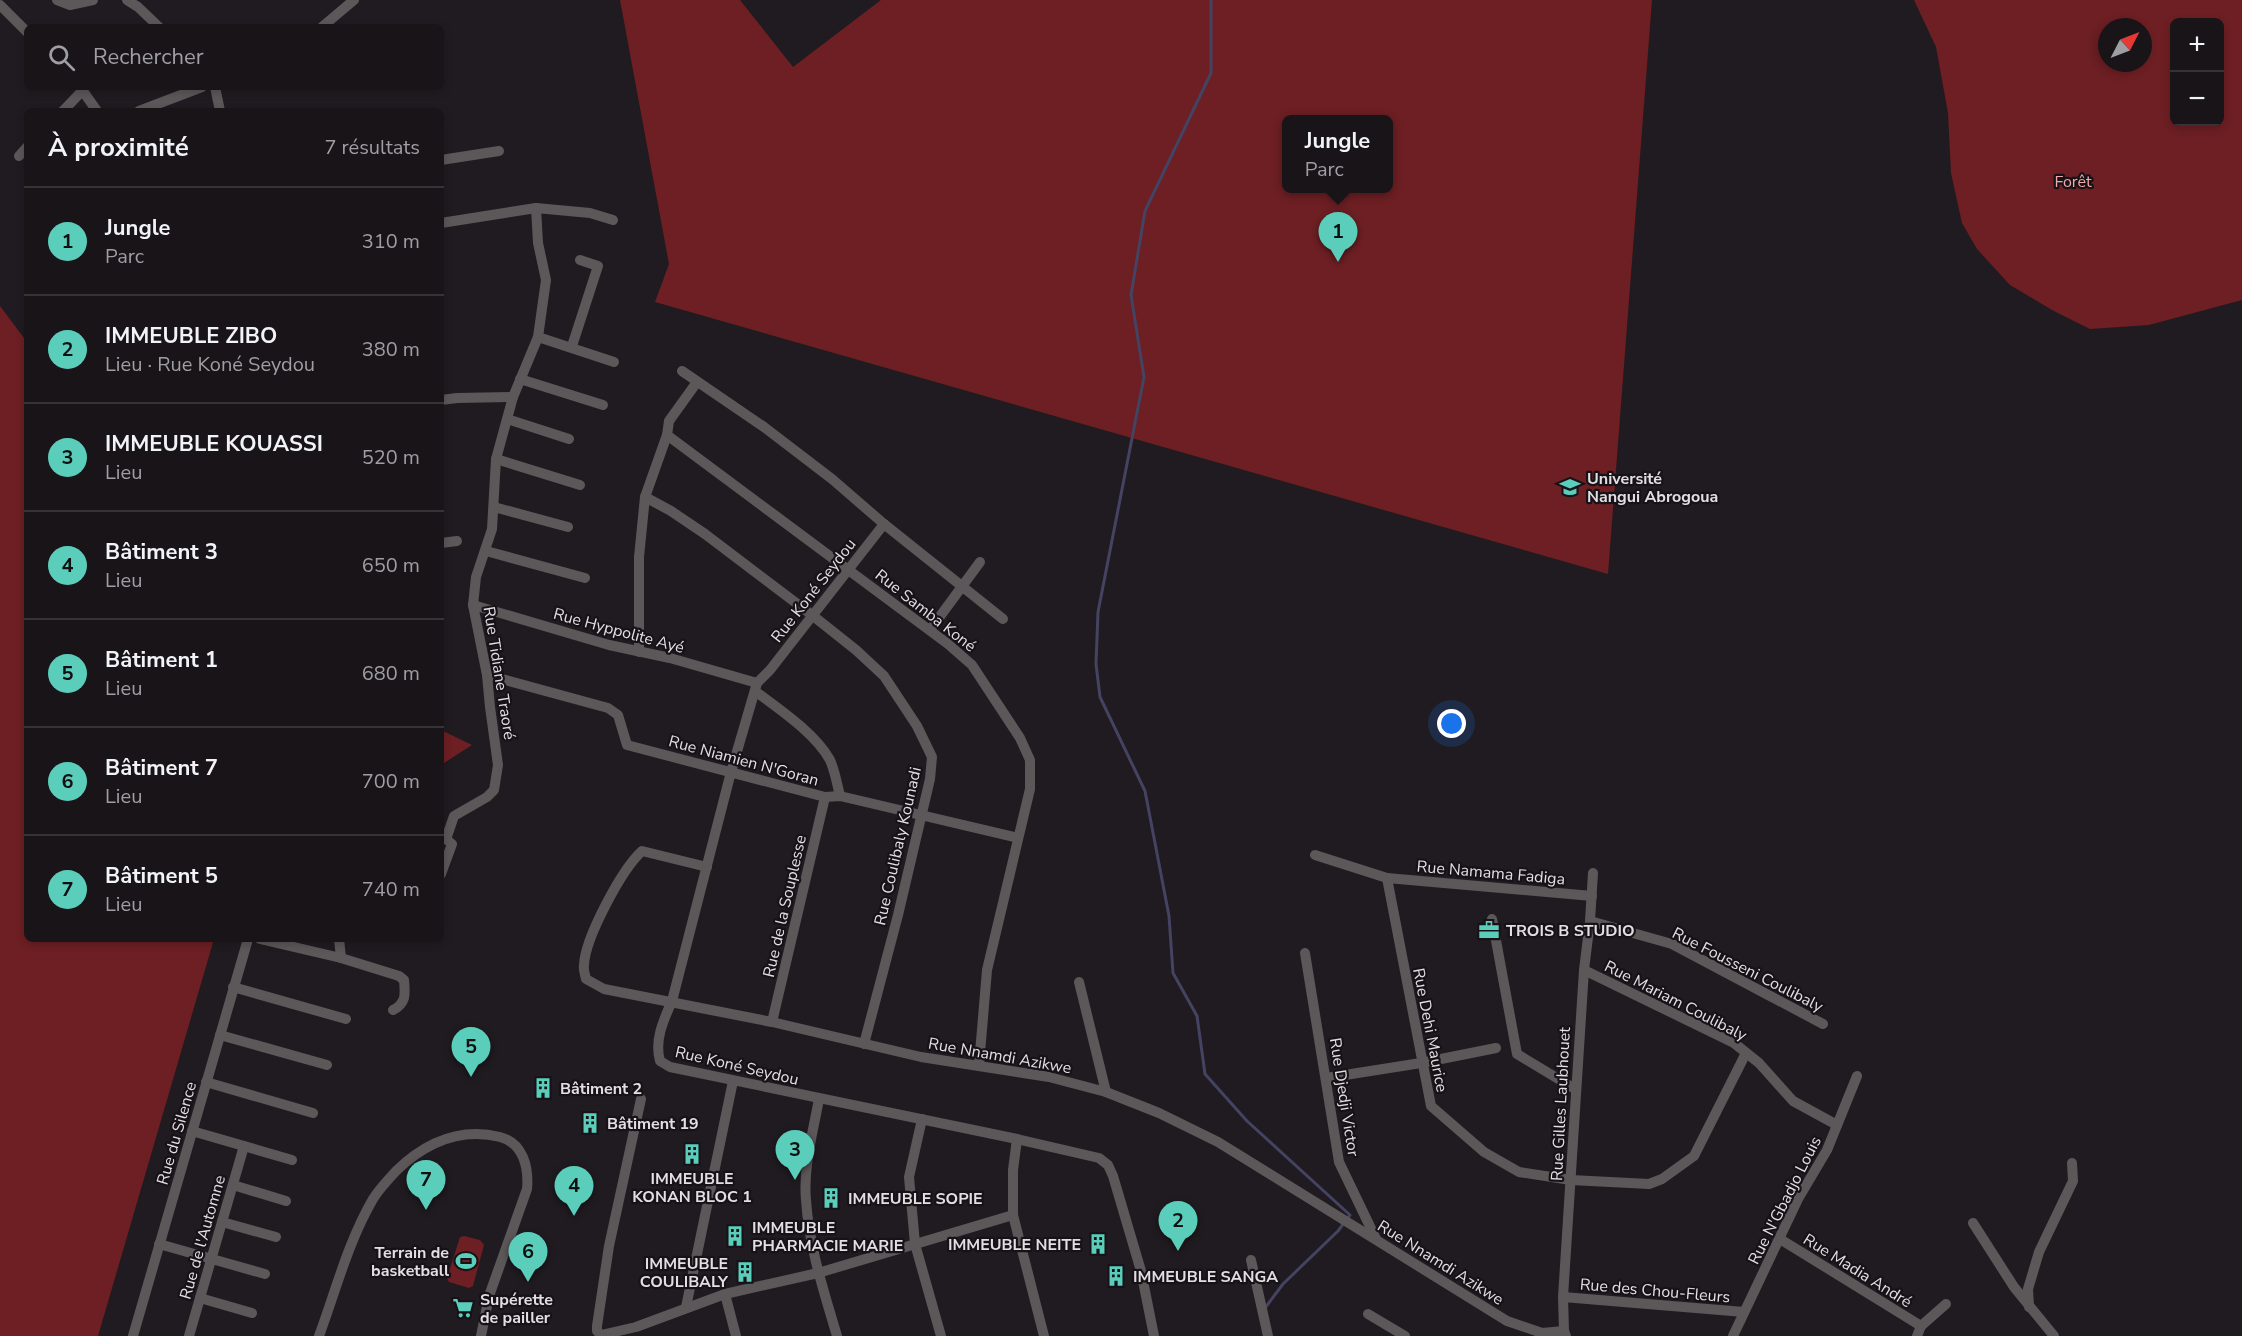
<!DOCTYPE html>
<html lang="fr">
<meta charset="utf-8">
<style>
:root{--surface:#181418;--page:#211d21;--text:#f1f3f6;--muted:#9f9ea2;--line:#363337;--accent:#5bcebb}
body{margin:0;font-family:"Nunito Sans",sans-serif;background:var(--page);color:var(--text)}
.controls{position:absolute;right:18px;top:18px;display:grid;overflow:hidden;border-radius:9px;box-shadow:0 3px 9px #0003}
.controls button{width:54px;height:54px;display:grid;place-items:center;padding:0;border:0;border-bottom:2px solid var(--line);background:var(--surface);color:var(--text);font:30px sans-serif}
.compass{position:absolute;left:2098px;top:18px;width:54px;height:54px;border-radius:50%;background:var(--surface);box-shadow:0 3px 9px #0003;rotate:48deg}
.you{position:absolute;left:1452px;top:724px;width:21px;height:21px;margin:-15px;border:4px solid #fff;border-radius:50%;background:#1a73e8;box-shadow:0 0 0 9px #1a73e833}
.badge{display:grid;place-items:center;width:39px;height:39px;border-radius:50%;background:var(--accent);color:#111;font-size:20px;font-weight:700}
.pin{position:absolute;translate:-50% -50px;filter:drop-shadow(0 2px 3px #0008)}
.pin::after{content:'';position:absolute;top:32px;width:21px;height:18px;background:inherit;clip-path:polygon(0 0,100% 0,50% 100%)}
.popup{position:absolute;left:1282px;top:115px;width:111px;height:78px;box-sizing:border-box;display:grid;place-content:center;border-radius:9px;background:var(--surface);filter:drop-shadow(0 2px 4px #0005);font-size:20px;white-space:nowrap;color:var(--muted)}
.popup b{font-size:22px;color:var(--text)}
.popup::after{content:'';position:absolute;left:50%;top:100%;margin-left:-12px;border:12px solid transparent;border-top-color:var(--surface)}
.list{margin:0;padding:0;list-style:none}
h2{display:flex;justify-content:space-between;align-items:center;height:78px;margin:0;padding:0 24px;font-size:26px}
h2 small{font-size:20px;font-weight:400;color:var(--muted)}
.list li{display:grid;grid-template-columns:39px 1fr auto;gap:18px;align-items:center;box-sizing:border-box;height:108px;padding:0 24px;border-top:2px solid var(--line)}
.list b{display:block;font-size:22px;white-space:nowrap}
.list p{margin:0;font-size:20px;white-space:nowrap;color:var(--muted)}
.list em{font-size:20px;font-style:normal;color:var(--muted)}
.icon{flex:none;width:33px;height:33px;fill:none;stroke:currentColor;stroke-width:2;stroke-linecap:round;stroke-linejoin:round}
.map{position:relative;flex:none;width:2242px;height:1336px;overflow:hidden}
.search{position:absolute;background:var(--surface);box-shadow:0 3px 9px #0003;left:24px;top:24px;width:420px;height:66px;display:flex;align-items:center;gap:15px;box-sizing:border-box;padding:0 21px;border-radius:9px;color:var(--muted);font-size:22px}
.panel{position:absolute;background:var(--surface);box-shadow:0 3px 9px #0003;left:24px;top:108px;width:420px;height:834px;border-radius:9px}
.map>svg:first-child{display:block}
</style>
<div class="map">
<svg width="2242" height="1336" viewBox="0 0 2242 1336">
<rect width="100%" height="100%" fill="#201b20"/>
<g fill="#6d1f23" fill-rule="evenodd">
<path d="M620,0H740L793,67L881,0H1652L1608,574L655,302L669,264ZM1287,119H1389V188H1287Z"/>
<path d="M1914,0H2242V300L2149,325L2090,329L2052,310L2010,285L1977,249L1962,223L1951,173L1948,113L1936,47ZM2174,22H2220V122H2174ZM2107,27H2143V63H2107Z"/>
<polygon points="0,306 27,342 27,939 214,939 98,1336 0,1336"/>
<polygon points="441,730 472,745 441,765"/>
<polygon points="464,1236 480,1240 484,1245 473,1286 469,1288 449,1282 447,1278 460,1237"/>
</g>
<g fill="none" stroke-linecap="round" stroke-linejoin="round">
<polyline stroke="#444362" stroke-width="3" points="1211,0 1211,73 1145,211 1131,295 1144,377 1098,612 1096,664 1100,697 1145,791 1169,916 1173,973 1197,1016 1205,1074 1247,1121 1350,1215 1338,1231 1283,1284 1265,1308"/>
<g stroke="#5c5859" stroke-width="10">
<polyline points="57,0 70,5 93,0"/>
<polyline points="127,0 138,7 159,27"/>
<polyline points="0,5 27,32"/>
<polyline points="322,27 354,0"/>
<polyline points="80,87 97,111"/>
<polyline points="215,87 220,111"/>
<polyline points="63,111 83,90"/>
<polyline points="139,111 202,87"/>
<polyline points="19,156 27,147"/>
<polyline points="441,160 499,151"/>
<polyline points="441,223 536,208 590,213 613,220"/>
<polyline points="538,337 614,362"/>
<polyline points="572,346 598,266 580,260"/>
<polyline points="682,371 764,427 832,479 884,524 1003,619"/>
<polyline points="520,379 603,405"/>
<polyline points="441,400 457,398 513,397"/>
<polyline points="507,419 569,439"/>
<polyline points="667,435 948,644 972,665 1020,738 1030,760 1030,789 987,970 979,1065"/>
<polyline points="496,459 580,485"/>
<polyline points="645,497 671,511 705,534 812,615 856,650 884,676 917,726 932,757 930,779 898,915 864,1044"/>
<polyline points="494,507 568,527"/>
<path d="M884,524L770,670L757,683L731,772L672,1001C664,1019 654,1040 660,1061L670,1067L1017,1139L1099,1158L1108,1165L1113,1176L1141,1271L1154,1336"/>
<polyline points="441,543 457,541"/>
<polyline points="486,551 585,578"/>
<polyline points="473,605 609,645 670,658 757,683"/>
<polyline points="930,630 980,562"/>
<polyline points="639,652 639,557 645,497 667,435 669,421 697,382"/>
<polyline points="487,675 608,708 618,715 627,745 825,797 840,796 1018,838"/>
<path d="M755,691C779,709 815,733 830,760C835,771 837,784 840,796"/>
<polyline points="1315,855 1387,878 1431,1106 1484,1152 1519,1172 1571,1180 1649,1184 1662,1179 1694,1156 1746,1053"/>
<path d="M707,867L642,851C622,869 585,938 584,965C583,970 585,974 586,979L604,989L772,1022L921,1057L1049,1077L1106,1092L1159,1113L1218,1142L1507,1321L1542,1333L1564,1331"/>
<polyline points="441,874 452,844 446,839 454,816 487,797 494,790 498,765 490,707 487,675 473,605 476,577 492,529 496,459 513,397 538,337 546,280 538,243 536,208"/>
<polyline points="1387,878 1592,896"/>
<polyline points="1492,919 1517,1054 1575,1089"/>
<polyline points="1590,921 1672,944 1823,1024"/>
<path d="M260,939L341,958L399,976L404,980C405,993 407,1003 393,1010"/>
<polyline points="339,939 341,958"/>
<polyline points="1305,953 1339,1162 1376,1239"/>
<polyline points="1584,970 1734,1043 1759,1063 1793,1101 1837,1125"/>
<polyline points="1079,982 1106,1092"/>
<polyline points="233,987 346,1019"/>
<polyline points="772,1022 825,797"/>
<polyline points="220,1035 327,1065"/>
<polyline points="1326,1078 1421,1063 1496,1048"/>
<polyline points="206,1082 313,1113"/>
<polyline points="641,1099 609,1246 597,1326 597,1331 601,1335 636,1327 725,1294 818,1273 1013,1215"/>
<path d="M819,1099C813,1132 803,1167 806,1200C809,1247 824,1292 837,1336"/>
<polyline points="922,1119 909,1177 915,1244 941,1336"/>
<polyline points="192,1131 292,1160"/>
<polyline points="1017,1139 1013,1170 1013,1215 1044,1336"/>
<polyline points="233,1185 286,1201"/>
<polyline points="222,1222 276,1237"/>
<polyline points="1973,1223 2014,1287 2054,1336"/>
<polyline points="1780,1239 1921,1326"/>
<polyline points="159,1244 265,1274"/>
<polyline points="1251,1260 1268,1336"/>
<polyline points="725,1294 736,1336"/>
<polyline points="1563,1297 1744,1312"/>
<polyline points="200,1298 252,1313"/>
<polyline points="686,1307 733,1081"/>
<polyline points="2029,1307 2028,1289 2039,1252 2073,1181 2072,1163"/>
<polyline points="1368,1314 1405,1336"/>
<polyline points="133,1336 248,939"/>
<polyline points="189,1336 244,1146"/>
<path d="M319,1336C336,1290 348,1242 373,1199C379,1189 388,1180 396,1171C425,1143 459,1127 500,1137C523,1143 529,1167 527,1189L489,1296L481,1336"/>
<polyline points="1566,1336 1564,1331 1563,1297 1584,970 1590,921 1593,873"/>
<polyline points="1733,1336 1798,1199 1827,1150 1857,1076"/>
<polyline points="1917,1336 1921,1326 1946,1304"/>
</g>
</g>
<defs>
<g id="university-bare" transform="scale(1.62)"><path d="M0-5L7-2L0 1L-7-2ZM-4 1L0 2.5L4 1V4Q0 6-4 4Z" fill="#5bcebb" stroke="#171217" stroke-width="2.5" paint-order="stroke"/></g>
<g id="office-bare" transform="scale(1.62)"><path d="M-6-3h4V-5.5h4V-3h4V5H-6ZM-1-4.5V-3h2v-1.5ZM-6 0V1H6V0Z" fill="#5bcebb" stroke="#171217" stroke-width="2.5" paint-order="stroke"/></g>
<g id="building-bare" transform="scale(1.62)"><path d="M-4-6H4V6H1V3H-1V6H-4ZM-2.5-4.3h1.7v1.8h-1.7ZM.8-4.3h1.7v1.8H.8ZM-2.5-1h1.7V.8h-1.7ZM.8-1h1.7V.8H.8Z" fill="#5bcebb" stroke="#171217" stroke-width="2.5" paint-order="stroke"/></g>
<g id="stadium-bare" transform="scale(1.62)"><path d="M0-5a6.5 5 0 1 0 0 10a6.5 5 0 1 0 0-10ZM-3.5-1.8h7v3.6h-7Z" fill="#5bcebb" stroke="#171217" stroke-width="2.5" paint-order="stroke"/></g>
<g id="supermarket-bare" transform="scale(1.62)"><path d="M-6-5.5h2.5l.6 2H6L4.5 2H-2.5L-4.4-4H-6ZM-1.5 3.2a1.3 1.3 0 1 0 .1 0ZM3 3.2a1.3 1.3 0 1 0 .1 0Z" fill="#5bcebb" stroke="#171217" stroke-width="2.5" paint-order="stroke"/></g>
</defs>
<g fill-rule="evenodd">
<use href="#university-bare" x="1570" y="487"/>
<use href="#office-bare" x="1489" y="930"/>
<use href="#building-bare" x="543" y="1088"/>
<use href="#building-bare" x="590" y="1123"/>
<use href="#building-bare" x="692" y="1154"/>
<use href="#building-bare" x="831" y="1198"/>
<use href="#building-bare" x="735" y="1236"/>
<use href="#building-bare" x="1098" y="1244"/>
<use href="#stadium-bare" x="466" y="1261"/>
<use href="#building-bare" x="745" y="1272"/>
<use href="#building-bare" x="1116" y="1276"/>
<use href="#supermarket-bare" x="463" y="1308"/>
</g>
<g text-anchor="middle" stroke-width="4.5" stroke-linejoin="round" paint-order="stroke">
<g font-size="16" fill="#f1aaa8" stroke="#171217">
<text x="2073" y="187">Forêt</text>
</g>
<g font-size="16" font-weight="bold" fill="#e2dfe3" stroke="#171217" text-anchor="start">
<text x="1587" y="484">Université<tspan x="1587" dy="18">Nangui Abrogoua</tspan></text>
<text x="1506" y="936">TROIS B STUDIO</text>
<text x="560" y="1094">Bâtiment 2</text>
<text x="607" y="1129">Bâtiment 19</text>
<text x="692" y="1184" text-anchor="middle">IMMEUBLE<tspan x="692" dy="18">KONAN BLOC 1</tspan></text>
<text x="848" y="1204">IMMEUBLE SOPIE</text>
<text x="752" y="1233">IMMEUBLE<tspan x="752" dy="18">PHARMACIE MARIE</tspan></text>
<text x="1081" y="1250" text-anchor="end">IMMEUBLE NEITE</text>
<text x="449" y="1258" text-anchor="end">Terrain de<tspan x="449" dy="18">basketball</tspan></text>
<text x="728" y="1269" text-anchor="end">IMMEUBLE<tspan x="728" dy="18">COULIBALY</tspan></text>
<text x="1133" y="1282">IMMEUBLE SANGA</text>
<text x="480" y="1305">Supérette<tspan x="480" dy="18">de pailler</tspan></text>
</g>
<g font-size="16" fill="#e2dfe3" stroke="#171217">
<text transform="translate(813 590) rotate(-52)" y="6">Rue Koné Seydou</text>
<text transform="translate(926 610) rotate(38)" y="6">Rue Samba Koné</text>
<text transform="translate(619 630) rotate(15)" y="6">Rue Hyppolite Ayé</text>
<text transform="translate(500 673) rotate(81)" y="6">Rue Tidiane Traoré</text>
<text transform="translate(744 760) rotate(15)" y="6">Rue Niamien N'Goran</text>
<text transform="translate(897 846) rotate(-77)" y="6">Rue Coulibaly Kounadi</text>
<text transform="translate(1491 872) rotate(5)" y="6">Rue Namama Fadiga</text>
<text transform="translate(784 906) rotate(-77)" y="6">Rue de la Souplesse</text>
<text transform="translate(1748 969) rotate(27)" y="6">Rue Fousseni Coulibaly</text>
<text transform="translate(1676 1000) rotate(27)" y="6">Rue Mariam Coulibaly</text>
<text transform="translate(1431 1030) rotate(79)" y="6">Rue Dehi Maurice</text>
<text transform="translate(1000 1055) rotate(10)" y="6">Rue Nnamdi Azikwe</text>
<text transform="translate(737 1065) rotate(13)" y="6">Rue Koné Seydou</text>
<text transform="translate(1345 1097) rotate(81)" y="6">Rue Djedji Victor</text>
<text transform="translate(1560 1104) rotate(-87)" y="6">Rue Gilles Laubhouet</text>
<text transform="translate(176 1133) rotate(-74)" y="6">Rue du Silence</text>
<text transform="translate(1784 1200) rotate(-63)" y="6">Rue N'Gbadjo Louis</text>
<text transform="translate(202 1237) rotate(-74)" y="6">Rue de l'Automne</text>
<text transform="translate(1441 1262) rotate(32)" y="6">Rue Nnamdi Azikwe</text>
<text transform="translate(1858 1270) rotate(32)" y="6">Rue Madia André</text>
<text transform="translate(1655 1290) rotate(5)" y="6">Rue des Chou-Fleurs</text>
</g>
</g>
</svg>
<div class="controls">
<button>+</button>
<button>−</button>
</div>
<svg class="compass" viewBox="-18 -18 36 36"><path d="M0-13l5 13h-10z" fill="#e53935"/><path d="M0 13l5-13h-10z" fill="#9f9ea2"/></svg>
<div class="you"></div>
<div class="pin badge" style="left:1338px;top:262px">1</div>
<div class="popup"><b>Jungle</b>Parc</div>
<div class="pin badge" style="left:1178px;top:1251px">2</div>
<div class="pin badge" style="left:795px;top:1180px">3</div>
<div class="pin badge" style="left:574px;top:1216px">4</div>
<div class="pin badge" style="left:471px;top:1077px">5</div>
<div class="pin badge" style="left:528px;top:1282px">6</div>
<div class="pin badge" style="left:426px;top:1210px">7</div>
<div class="search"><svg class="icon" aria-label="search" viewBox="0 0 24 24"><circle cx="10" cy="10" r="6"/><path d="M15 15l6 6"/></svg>Rechercher</div>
<section class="panel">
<h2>À proximité<small>7 résultats</small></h2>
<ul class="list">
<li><span class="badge">1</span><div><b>Jungle</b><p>Parc</p></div><em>310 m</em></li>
<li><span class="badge">2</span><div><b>IMMEUBLE ZIBO</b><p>Lieu · Rue Koné Seydou</p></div><em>380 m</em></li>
<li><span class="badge">3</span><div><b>IMMEUBLE KOUASSI</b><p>Lieu</p></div><em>520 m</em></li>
<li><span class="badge">4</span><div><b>Bâtiment 3</b><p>Lieu</p></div><em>650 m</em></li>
<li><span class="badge">5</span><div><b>Bâtiment 1</b><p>Lieu</p></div><em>680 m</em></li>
<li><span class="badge">6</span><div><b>Bâtiment 7</b><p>Lieu</p></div><em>700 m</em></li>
<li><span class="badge">7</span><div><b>Bâtiment 5</b><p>Lieu</p></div><em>740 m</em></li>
</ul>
</section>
</div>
